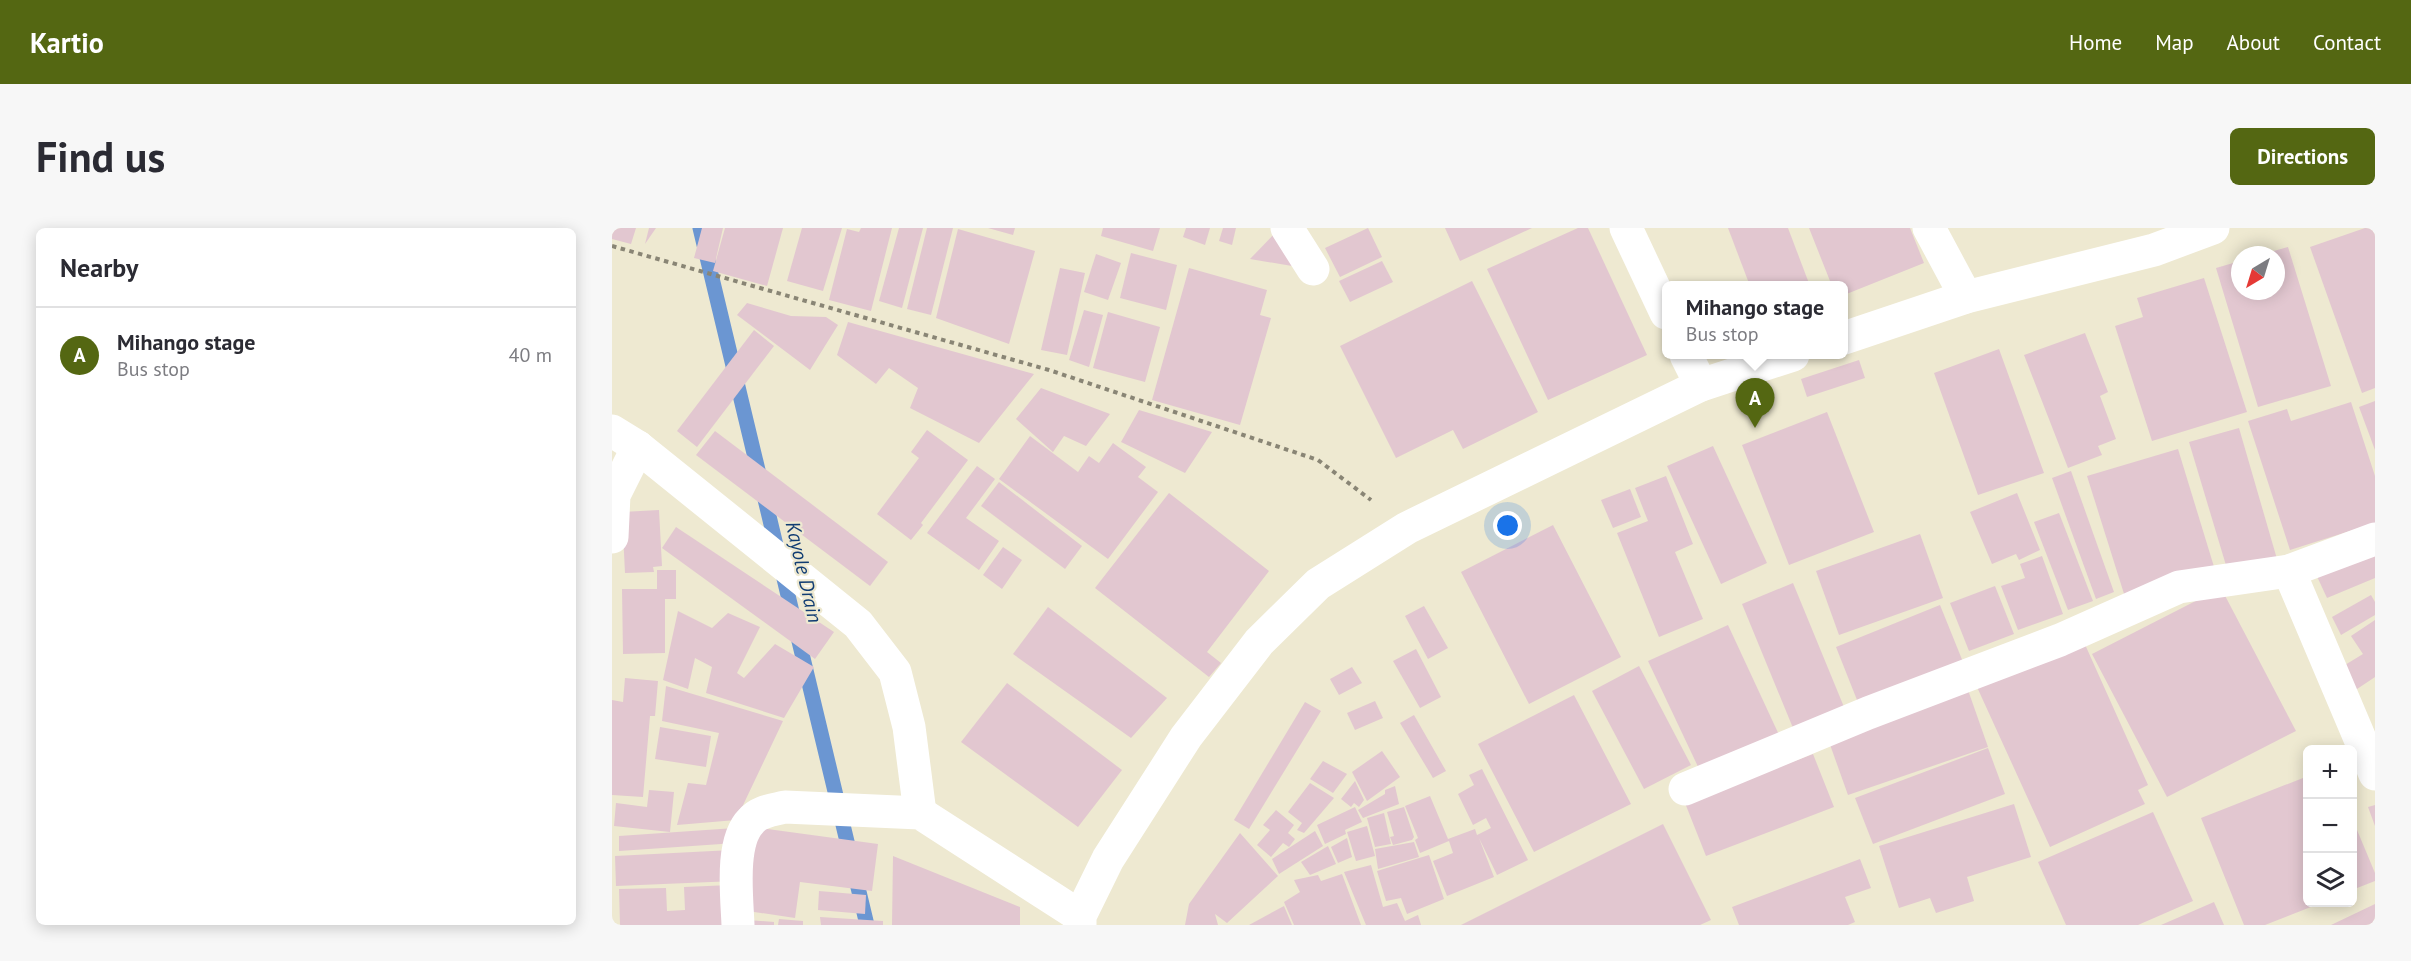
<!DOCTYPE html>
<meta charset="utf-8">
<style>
:root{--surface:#fff;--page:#f7f7f7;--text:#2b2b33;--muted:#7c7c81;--line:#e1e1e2;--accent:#546712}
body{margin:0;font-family:"PT Sans",sans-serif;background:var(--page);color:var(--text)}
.controls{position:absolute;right:18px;bottom:18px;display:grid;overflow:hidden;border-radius:9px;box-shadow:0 3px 15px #0003}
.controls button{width:54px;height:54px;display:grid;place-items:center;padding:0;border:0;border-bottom:2px solid var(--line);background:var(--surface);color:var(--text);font:30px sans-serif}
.compass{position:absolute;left:1619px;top:18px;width:54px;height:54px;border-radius:50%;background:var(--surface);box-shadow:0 3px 15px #0003;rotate:218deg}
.you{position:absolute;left:896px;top:298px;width:21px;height:21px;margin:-15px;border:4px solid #fff;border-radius:50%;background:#1a73e8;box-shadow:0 0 0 9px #1a73e833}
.badge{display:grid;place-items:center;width:39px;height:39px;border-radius:50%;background:var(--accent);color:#fff;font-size:20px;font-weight:700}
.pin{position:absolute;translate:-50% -50px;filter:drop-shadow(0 2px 3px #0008)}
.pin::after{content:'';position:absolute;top:32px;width:21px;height:18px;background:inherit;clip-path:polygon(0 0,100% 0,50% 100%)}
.popup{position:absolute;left:1050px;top:53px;width:186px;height:78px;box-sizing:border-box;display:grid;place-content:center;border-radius:9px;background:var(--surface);filter:drop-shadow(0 2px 4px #0005);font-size:20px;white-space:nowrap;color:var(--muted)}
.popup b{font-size:22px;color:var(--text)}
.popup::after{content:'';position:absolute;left:50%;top:100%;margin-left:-12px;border:12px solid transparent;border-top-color:var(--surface)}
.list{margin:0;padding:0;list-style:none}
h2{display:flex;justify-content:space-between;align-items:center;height:78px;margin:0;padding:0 24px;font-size:26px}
h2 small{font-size:20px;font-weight:400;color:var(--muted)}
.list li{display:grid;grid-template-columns:39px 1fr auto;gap:18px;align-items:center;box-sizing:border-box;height:96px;padding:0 24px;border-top:2px solid var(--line)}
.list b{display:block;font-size:22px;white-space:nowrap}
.list p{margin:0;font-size:20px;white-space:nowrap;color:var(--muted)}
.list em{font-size:20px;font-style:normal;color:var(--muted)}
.icon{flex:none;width:33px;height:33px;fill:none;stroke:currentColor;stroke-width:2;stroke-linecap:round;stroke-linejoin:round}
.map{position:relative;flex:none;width:1763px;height:697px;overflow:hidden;border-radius:9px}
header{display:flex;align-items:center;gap:36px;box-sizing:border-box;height:84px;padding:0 30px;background:var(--accent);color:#fff}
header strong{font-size:28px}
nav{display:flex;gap:33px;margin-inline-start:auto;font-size:21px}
.intro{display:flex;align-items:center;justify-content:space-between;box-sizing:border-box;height:144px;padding:0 36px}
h1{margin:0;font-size:42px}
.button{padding:15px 27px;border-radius:9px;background:var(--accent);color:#fff;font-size:21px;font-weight:700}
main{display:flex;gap:36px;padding:0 36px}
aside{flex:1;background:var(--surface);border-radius:9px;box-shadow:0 3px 15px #0003}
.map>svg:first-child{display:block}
</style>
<header>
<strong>Kartio</strong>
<nav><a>Home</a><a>Map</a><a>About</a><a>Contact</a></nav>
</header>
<div class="intro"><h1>Find us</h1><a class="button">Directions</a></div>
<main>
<aside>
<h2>Nearby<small></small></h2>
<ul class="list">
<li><span class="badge">A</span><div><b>Mihango stage</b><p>Bus stop</p></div><em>40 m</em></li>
</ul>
</aside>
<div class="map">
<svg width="1763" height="697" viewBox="0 0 1763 697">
<rect width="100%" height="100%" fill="#eee9d1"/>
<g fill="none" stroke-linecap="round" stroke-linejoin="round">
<polyline stroke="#6b96d2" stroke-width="15" points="88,0 255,697"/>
</g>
<g fill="#e2c7d0">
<polygon points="0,0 24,0 19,16 0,11"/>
<polygon points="37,0 44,0 33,16"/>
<polygon points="90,0 111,0 103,35 82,30"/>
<polygon points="113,0 171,0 155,58 101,43"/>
<polygon points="190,0 230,0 211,63 175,53"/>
<polygon points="249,0 280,0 259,83 217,72 235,1 247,4"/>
<polygon points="287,0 311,0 290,80 267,73"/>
<polygon points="315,0 341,0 319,87 295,81"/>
<polygon points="376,0 403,0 401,7"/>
<polygon points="491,0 548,0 541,23 489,8"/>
<polygon points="574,0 598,0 593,17 571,9"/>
<polygon points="611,0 624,0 620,17 607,13"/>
<polygon points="756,0 770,29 728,49 713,20"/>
<polygon points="833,0 920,0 848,33"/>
<polygon points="966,0 976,0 1035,127 936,172 875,41"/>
<polygon points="1116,0 1176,0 1198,58 1138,58"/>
<polygon points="1197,0 1298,0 1312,35 1232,67 1232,58 1220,58"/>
<polygon points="1753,0 1763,0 1763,160 1750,165 1698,19"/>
<polygon points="346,1 423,23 397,116 324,90"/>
<polygon points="666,2 680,38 638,31"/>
<polygon points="1676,19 1719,158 1646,179 1604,40 1628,33 1628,63 1664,63 1664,27 1651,26"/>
<polygon points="519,25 565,37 554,82 508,70"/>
<polygon points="484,26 509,35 496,72 472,64"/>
<polygon points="770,33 781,54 738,74 727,53"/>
<polygon points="448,40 473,45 455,127 429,122"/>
<polygon points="577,40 655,62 648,87 659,90 628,197 540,172"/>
<polygon points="1592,50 1635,184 1540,213 1503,98 1531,89 1525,70"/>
<polygon points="860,53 926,184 851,221 841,202 784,230 728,118"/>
<polygon points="135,75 179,88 214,89 226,97 198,142 125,87"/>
<polygon points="472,82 491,87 477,139 457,132"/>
<polygon points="496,84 548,99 533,154 481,140"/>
<polygon points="236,94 422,146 367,215 298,180 306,160 277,140 264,156 225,127"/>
<polygon points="142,102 162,118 85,219 65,203"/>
<polygon points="1473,105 1496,164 1488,168 1504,211 1486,218 1490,227 1456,240 1412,127"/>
<polygon points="1387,121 1432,245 1366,267 1322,145"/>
<polygon points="1247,132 1253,150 1195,169 1189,151"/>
<polygon points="429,160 498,186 474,218 452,208 441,224 404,191"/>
<polygon points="1763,173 1763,222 1747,179"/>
<polygon points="1739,174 1763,248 1763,295 1678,322 1636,193 1675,181 1679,193"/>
<polygon points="527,182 600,204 573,245 509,214"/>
<polygon points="1215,184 1262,304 1177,337 1130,217"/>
<polygon points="1627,200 1665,331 1616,344 1577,214"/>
<polygon points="315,202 356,232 309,295 311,297 299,312 265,286 307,230 299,224"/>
<polygon points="103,203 276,334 258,358 84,227"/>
<polygon points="418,208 466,244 477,228 487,235 501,215 534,239 526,249 546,264 496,331 387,251"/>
<polygon points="1101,218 1155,335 1109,356 1055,238"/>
<polygon points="1566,221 1603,342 1513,369 1475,248"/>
<polygon points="365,238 383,251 354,290 387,313 367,342 315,305"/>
<polygon points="1459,243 1502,364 1484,371 1440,250"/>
<polygon points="1054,248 1081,316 1063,324 1091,391 1047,409 1005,305 1036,293 1023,260"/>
<polygon points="387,254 470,318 453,341 369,278"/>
<polygon points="1018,261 1029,289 1001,300 989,272"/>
<polygon points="557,265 657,343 595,424 609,435 597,449 483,360"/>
<polygon points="1405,265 1428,322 1407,332 1404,326 1380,336 1358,284"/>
<polygon points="47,282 50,338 41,339 42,344 13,345 10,284"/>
<polygon points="1447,285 1481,373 1456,382 1422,294"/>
<polygon points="941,297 1009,429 917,476 849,344"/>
<polygon points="64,299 222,404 203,431 50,320"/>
<polygon points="1308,306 1331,370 1227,407 1204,343"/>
<polygon points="1763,318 1763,350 1715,370 1703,344"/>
<polygon points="391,319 410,332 390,361 371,347"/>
<polygon points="1430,328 1451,386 1406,402 1389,358 1413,350 1408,336"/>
<polygon points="45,342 64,342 64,371 53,371 53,425 11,426 10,361 45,361"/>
<polygon points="1181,355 1232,479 1181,500 1130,376"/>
<polygon points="1383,358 1402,406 1357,423 1338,375"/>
<polygon points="1609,360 1684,503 1555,569 1480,426"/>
<polygon points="1759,367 1763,374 1763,387 1729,407 1720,389"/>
<polygon points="1328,377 1351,434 1247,477 1224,419"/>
<polygon points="812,378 836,420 816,431 793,388"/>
<polygon points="436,379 555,470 519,510 401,426"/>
<polygon points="66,383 100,400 116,385 148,399 125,445 132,450 163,416 202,439 172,490 94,465 100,439 83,430 76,461 51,452"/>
<polygon points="1763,392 1763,449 1742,463 1728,440 1751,426 1739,408"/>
<polygon points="1116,397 1168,509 1089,545 1036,433"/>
<polygon points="1471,412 1536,557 1526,562 1533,576 1438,619 1365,459"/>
<polygon points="804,421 829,469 808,480 781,433"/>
<polygon points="1027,438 1079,537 1032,561 980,463"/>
<polygon points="740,439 750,455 727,467 718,451"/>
<polygon points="13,450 46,453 43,488 38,488 31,569 0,567 0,472 11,474"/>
<polygon points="395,455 510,542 466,599 349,514"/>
<polygon points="54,458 171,493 124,592 65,597 76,555 94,557 107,505 50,493"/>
<polygon points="1356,462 1376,519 1236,567 1216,511"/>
<polygon points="962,467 1019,576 922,624 866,516"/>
<polygon points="763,473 771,490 743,502 735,485"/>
<polygon points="693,474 709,483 637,601 622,592"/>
<polygon points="802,487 834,543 821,550 788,495"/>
<polygon points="48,499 99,508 94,539 43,531"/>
<polygon points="1376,520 1393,566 1261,616 1243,570"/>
<polygon points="770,523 788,549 755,573 740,544"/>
<polygon points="1201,526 1222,579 1094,628 1073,575"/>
<polygon points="711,533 735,546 721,565 698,551"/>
<polygon points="870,541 916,632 885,647 867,610 882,649 835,668 821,633 841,625 837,613 808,625 803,612 806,610 793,578 818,568 836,611 863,601 865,607 879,600 874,590 861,597 846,566 862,557 857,547"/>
<polygon points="1696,548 1696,674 1709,675 1653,697 1632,697 1589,590"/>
<polygon points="743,553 752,572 747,579 742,575 739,579 729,571"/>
<polygon points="698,555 722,570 692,605 685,602 690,595 676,584"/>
<polygon points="783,558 787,576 751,590 746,582 773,566 773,562"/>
<polygon points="37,562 62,564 58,604 2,598 4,575 35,579"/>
<polygon points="1402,576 1419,629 1355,649 1362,673 1324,685 1318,670 1287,680 1267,618"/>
<polygon points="1763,577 1763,598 1756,579"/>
<polygon points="743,579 750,594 733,602 734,606 713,616 705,597"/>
<polygon points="792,579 802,609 800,612 781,617 778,609 782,608 775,584"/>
<polygon points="664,582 682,597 676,605 683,611 677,619 671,615 659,629 645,617 658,602 651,597"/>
<polygon points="1541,584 1581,673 1526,697 1454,697 1426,634"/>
<polygon points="772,585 779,616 763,619 755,590"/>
<polygon points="1740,590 1763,645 1763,653 1740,662"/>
<polygon points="1051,596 1099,692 1088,697 849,697"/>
<polygon points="755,598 763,628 744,633 735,604"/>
<polygon points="140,599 266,616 260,663 188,654 183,690 129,682"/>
<polygon points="123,600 124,615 7,623 7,608"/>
<polygon points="703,603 711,618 667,646 660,631"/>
<polygon points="628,605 666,648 615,695 603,686 606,697 573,697 577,676"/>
<polygon points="735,610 740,629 726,635 719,619"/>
<polygon points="802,614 807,629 766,641 763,621"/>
<polygon points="716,618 724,636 698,647 689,634"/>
<polygon points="120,622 123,653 4,658 3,628"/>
<polygon points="817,627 832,671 795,686 789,670 774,673 765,643"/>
<polygon points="281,628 408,679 408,697 280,697"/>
<polygon points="1248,631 1259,660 1233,669 1243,694 1236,697 1127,697 1120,679"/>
<polygon points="759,637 771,679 785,675 793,693 806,687 809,697 754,697 732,644"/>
<polygon points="730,646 749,697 682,697 672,674 688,664 682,652 706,647 709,653"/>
<polygon points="119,657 120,697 8,697 7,661 54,660 55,683 73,682 72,659"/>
<polygon points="207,663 254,667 253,686 206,682"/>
<polygon points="1602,674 1612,697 1549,697"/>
<polygon points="1763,676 1763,697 1719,697"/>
<polygon points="672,678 680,697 637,697"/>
<polygon points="208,689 271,693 271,697 209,697"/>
<polygon points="167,691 191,693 191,697 166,697"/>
<polygon points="136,692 162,694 162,697 135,697"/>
</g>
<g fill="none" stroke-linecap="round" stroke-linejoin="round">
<polyline stroke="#898575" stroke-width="4" stroke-dasharray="4.5 4.5" stroke-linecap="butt" points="0,18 437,142 706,232 759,272"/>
<g stroke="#fff" stroke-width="33">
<polyline points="675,0 701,41"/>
<polyline points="1014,0 1054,85"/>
<polyline points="1317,0 1354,69"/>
<polyline points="1232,110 1354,69 1542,22 1601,0"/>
<polyline points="1074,127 1089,157"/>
<polyline points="0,203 26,219 246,396 283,444 297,499 308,585"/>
<polyline points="0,309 2,267 26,219"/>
<polyline points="1677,343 1763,546"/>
<polyline points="1073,561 1256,485 1448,412 1567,359 1677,343 1763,311"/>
<path d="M126,697C125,669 118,614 139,593C147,583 161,582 173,579L308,585L468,688"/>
<polyline points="468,697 468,688 496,631 574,509 647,414 706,356 795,300 1089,157 1181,127"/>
</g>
</g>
<g text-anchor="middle" stroke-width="4.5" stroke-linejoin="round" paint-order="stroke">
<g font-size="20" font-style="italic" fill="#103c72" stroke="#eee9d1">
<text transform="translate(192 344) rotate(77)" y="7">Kayole Drain</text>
</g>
</g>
</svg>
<div class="controls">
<button>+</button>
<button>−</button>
<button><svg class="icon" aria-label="layers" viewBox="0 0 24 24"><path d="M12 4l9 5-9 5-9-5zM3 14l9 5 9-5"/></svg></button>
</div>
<svg class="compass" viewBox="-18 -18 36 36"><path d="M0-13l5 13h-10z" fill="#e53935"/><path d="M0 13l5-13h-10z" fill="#7c7c81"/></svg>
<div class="you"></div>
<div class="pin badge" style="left:1143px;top:200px">A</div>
<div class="popup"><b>Mihango stage</b>Bus stop</div>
</div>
</main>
